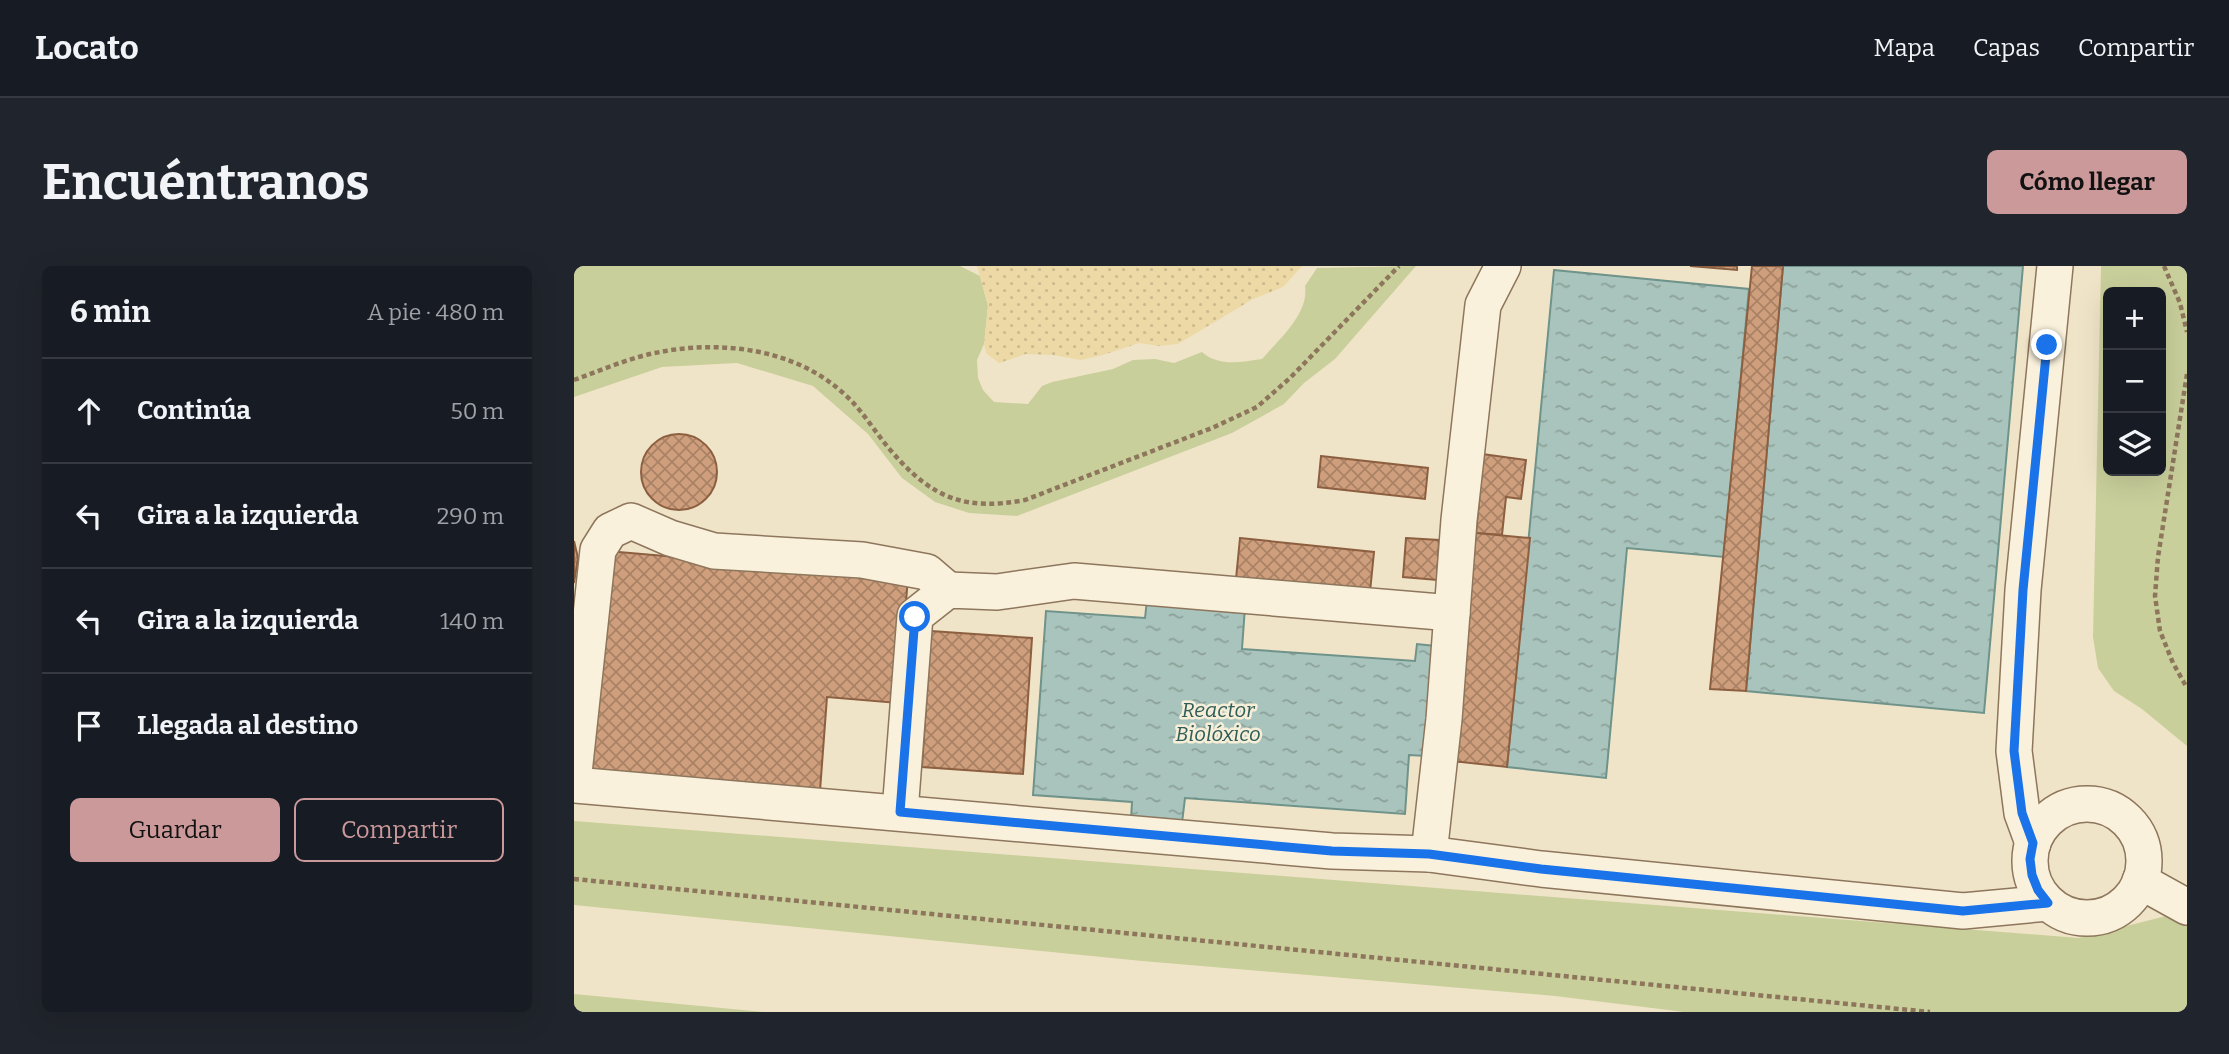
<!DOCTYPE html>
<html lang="es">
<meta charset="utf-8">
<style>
:root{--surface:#171b24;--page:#20242c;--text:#f1f3f6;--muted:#9ea1a6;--line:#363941;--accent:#cc999b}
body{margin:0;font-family:Bitter,serif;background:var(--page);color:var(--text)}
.controls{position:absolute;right:21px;top:21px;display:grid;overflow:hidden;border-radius:10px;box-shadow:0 7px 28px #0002}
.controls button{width:63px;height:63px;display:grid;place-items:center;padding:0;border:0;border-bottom:2px solid var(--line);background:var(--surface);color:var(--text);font:35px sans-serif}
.stop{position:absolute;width:21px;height:21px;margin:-16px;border:5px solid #1a73e8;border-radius:50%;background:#fff}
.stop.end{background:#1a73e8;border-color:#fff;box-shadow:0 2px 7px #0008}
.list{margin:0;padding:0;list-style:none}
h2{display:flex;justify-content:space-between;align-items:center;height:91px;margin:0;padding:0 28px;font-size:30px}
h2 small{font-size:23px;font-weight:400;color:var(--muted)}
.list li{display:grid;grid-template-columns:46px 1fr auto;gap:21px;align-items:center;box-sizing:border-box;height:105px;padding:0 28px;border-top:2px solid var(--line)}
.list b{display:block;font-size:26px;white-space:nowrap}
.list em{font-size:23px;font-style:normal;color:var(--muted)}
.actions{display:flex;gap:14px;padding:21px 28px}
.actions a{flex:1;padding:16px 0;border:2px solid var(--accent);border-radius:10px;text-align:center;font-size:24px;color:var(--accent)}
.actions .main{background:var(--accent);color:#111}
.icon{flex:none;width:38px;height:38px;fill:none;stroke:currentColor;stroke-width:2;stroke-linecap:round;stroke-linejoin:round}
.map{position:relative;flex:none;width:1613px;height:746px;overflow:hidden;border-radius:10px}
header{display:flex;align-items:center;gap:42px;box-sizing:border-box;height:98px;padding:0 35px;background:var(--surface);border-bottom:2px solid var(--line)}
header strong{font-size:33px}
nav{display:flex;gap:38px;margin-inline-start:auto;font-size:24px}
.intro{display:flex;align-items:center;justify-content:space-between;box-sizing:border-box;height:168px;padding:0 42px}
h1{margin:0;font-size:49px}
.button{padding:18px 32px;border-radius:10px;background:var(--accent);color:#111;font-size:24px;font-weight:700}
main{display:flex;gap:42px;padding:0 42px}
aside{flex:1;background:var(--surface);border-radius:10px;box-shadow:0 7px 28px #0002}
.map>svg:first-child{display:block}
</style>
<header>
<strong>Locato</strong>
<nav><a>Mapa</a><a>Capas</a><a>Compartir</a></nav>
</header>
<div class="intro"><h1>Encuéntranos</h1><a class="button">Cómo llegar</a></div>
<main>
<aside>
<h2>6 min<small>A pie · 480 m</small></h2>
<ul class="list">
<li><svg class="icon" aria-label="ahead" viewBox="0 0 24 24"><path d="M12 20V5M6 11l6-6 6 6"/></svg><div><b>Continúa</b></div><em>50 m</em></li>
<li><svg class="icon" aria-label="left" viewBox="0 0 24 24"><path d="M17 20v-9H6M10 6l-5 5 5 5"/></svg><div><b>Gira a la izquierda</b></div><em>290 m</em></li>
<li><svg class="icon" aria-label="left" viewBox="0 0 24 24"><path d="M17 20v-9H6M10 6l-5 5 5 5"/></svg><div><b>Gira a la izquierda</b></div><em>140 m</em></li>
<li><svg class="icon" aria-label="arrive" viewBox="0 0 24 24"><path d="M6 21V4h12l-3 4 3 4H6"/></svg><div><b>Llegada al destino</b></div></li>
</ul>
<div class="actions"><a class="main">Guardar</a><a>Compartir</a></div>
</aside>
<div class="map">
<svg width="1613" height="746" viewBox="0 0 1613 746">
<defs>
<pattern id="sand-dots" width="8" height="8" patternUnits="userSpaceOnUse" patternTransform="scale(1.75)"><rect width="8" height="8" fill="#ecd9a5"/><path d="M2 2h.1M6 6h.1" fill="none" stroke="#cbbb8e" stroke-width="1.8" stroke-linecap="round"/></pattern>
<pattern id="water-ripples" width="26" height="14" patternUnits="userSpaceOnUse" patternTransform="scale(1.75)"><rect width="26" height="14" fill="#a9c4bc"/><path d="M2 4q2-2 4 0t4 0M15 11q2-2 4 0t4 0" fill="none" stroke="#8ba098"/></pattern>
<pattern id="building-cross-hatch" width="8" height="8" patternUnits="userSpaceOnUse" patternTransform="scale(1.75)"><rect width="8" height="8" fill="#cf9f7d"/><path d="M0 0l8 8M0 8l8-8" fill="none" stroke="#a98266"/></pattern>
</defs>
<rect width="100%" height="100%" fill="#f0e4c8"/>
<g fill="#c9cf9b" fill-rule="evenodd">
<path d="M0,0H386L406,10L414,40L410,78L403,94L404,112L409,124L420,136L454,138L468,120L478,116L539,103L559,94L581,93L600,97L628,86C645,101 667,96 688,93C705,73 735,48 731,20L743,2L842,0L761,93L730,117L710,138L658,167L443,250L395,247L361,236L328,212L294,168L239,120L163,97L88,101L0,131Z"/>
<path d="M1527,0H1613V480L1568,443L1540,425L1524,402L1519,371ZM1534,26H1587V205H1534Z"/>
<polygon points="0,555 1505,672 1596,649 1613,656 1613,746 1110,746 981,730 568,695 0,639"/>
<polygon points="0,728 190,746 0,746"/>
</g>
<polygon fill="url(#sand-dots)" points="403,0 728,0 709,21 679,33 604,78 585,80 565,77 529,89 507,94 479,89 452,88 425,97 412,87 410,78 414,40"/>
<g fill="url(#water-ripples)" stroke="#6f938a" stroke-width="2">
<polygon points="1209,0 1449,0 1410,447 1172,425"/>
<polygon points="980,4 1175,23 1150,291 1053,282 1032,512 933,501"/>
<polygon points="573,334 671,341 668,383 841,395 843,378 861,380 852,490 835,489 831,548 611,532 608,557 557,554 558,536 459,529 472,345 571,352"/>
</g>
<g fill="url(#building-cross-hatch)" stroke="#8d5f41" stroke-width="2">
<polygon points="1116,0 1163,0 1163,4"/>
<polygon points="1178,0 1209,0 1172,425 1136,423"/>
<circle cx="105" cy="206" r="38"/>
<polygon points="901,187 952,194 947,233 932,231 928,269 902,267 906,225 896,224"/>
<polygon points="747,190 854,202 851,233 744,221"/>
<polygon points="902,267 956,272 933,501 878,495"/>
<polygon points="666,272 800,286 796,326 662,313"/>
<polygon points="832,272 865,274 863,314 829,311"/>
<polygon points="0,275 4,292 0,317"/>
<polygon points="33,285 334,311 324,437 253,431 246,525 16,505"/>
<polygon points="357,365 458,372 449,508 348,501"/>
</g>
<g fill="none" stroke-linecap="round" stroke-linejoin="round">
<g stroke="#8d765c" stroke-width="38">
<g id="minor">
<polyline points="929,0 909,39 885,254 870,453 855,588 967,603 1389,645 1474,637"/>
<polyline points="0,507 24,284 36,265 57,255 96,272 140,285 288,294 353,306 374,324"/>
<polyline points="0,519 758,585 855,588"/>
<circle cx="1513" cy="595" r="57"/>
<polyline points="326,546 341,350 374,324 423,326 500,315 878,347"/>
<polyline points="1459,577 1448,547 1440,485 1449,324 1481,0"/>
<polyline points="1566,615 1613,641"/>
</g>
</g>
<g stroke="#8d765c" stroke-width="4.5" stroke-dasharray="5 3.5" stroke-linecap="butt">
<polyline points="1590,0 1606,37 1613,66"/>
<polyline points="1613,108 1584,291 1581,330 1586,365 1599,397 1613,422"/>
<path d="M0,114C28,104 57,91 86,86C148,74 220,83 268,126C289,144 301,167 319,187C359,233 392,245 451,234L638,162L683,141L716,112L825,0"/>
<polyline points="0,613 1356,746"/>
</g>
<use href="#minor" stroke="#faf1dc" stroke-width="35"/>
</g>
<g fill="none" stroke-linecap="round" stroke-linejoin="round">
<polyline stroke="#1a73e8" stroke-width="9" points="341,351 326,546 758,585 855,588 967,603 1389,645 1474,637 1464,624 1458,609 1456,593 1459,577 1448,547 1440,485 1449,324 1473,79"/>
</g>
<g text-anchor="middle" stroke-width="5" stroke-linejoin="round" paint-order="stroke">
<g font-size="21" font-style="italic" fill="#2f5d5a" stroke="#f7eed8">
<text x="644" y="451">Reactor<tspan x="644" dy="24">Biolóxico</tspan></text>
</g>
</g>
</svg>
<div class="controls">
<button>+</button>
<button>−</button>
<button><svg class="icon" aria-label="layers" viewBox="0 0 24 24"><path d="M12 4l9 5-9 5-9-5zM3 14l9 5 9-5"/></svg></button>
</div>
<div class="stop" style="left:341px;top:351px"></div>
<div class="stop end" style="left:1473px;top:79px"></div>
</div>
</main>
